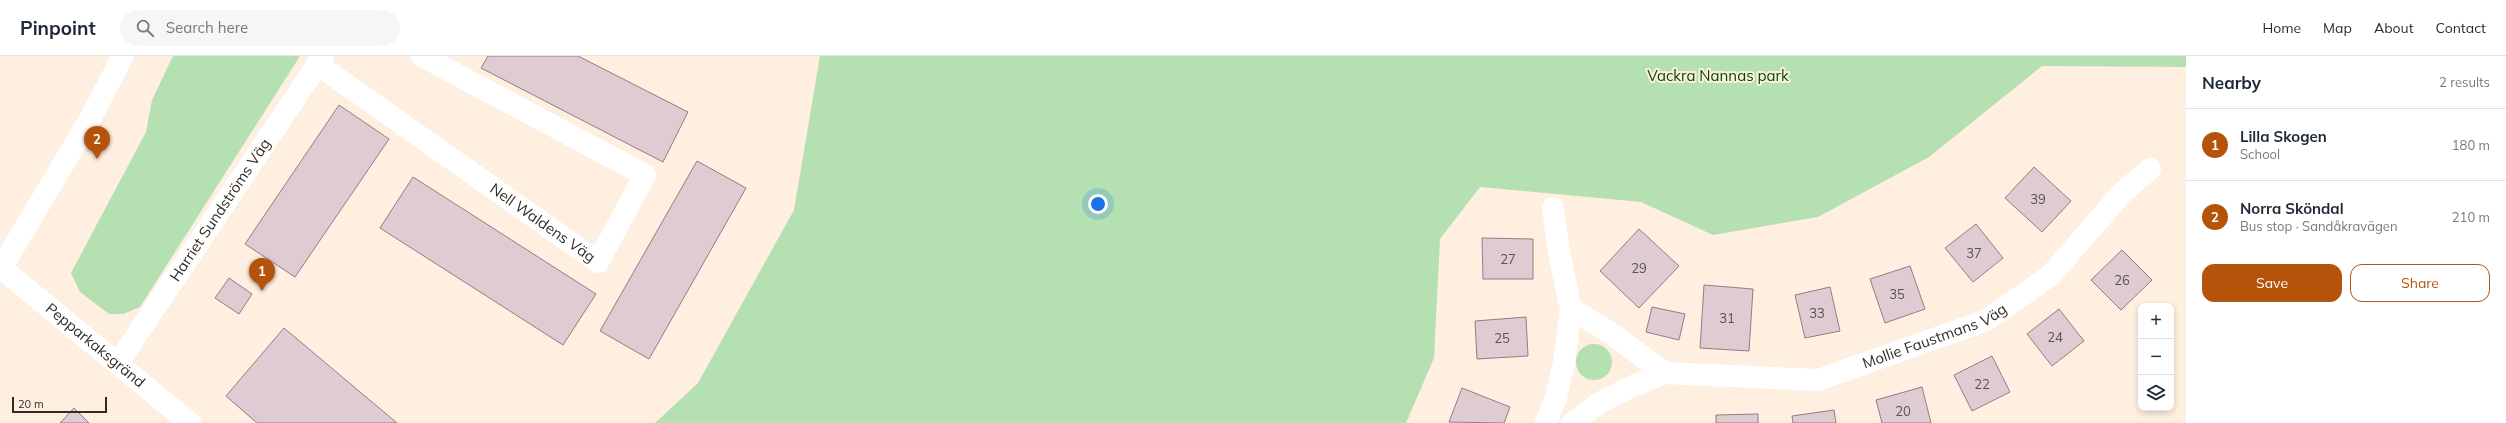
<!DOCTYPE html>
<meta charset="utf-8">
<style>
:root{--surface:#fff;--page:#f6f6f7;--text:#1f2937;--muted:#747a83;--line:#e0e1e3;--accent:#b45309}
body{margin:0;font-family:Mulish,sans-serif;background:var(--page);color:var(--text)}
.controls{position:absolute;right:12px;bottom:12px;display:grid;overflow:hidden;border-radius:8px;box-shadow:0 2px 6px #0003}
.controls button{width:36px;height:36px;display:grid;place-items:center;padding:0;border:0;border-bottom:1px solid var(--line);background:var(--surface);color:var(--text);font:20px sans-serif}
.scale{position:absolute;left:12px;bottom:10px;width:95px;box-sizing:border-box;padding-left:4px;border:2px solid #312b26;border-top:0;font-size:11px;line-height:14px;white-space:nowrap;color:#312b26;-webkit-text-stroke:3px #feefe0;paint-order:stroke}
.you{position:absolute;left:1098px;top:148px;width:14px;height:14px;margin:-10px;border:3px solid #fff;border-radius:50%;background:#1a73e8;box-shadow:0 0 0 6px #1a73e833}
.badge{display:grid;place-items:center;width:26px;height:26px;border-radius:50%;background:var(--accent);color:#fff;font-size:13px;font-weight:700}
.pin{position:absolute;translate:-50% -33px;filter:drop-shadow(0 1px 2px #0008)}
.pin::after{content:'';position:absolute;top:21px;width:14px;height:12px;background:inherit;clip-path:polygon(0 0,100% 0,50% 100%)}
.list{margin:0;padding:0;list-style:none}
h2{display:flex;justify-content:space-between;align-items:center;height:52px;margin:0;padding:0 16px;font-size:17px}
h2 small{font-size:13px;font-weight:400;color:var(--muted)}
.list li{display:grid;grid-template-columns:26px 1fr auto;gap:12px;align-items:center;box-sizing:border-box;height:72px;padding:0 16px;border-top:1px solid var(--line)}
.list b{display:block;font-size:15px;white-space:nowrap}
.list p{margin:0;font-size:13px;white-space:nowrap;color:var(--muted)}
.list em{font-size:13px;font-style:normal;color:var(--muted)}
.actions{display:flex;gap:8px;padding:12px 16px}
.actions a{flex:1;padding:9px 0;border:1px solid var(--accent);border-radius:12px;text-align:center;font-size:14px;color:var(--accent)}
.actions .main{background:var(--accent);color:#fff}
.icon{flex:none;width:22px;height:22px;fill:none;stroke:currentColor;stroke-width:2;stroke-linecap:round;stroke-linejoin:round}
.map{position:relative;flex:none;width:2186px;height:367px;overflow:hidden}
header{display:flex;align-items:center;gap:24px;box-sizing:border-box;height:56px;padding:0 20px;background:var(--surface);border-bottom:1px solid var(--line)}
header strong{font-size:19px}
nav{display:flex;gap:22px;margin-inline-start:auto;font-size:14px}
.search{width:280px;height:36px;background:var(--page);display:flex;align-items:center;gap:10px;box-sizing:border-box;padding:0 14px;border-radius:22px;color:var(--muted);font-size:15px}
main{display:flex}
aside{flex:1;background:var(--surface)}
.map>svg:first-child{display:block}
</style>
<header>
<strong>Pinpoint</strong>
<div class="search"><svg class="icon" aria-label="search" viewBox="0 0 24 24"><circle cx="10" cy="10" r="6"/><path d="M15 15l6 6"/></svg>Search here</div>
<nav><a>Home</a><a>Map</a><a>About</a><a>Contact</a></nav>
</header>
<main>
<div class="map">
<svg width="2186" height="367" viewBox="0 0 2186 367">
<rect width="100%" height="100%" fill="#feefe0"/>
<g fill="#b5e0b1">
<polygon points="173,0 300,0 140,251 123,258 109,258 80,236 71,217 146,76 152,44"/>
<polygon points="820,0 2186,0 2186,11 2042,10 1929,101 1818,161 1713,179 1641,146 1480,131 1440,183 1434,302 1406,367 655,367 698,327 794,154"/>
<circle cx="1594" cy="306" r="18"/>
</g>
<g fill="#dfcbd2" stroke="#907e85">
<polygon points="488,0 578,0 688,56 663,106 481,12"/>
<polygon points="339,49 389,83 295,221 245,188"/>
<polygon points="697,105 746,132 649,303 600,275"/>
<polygon points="2034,111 2071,145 2042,176 2005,142"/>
<polygon points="413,121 596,238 563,289 380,172"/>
<polygon points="1976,168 2003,202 1973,226 1945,192"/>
<polygon points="1639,173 1679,210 1639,252 1600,215"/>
<polygon points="1482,182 1533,183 1533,223 1483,223"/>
<polygon points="2122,194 2152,224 2121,254 2091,224"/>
<polygon points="1910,210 1925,253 1885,267 1870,223"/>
<polygon points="229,222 252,238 239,258 215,242"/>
<polygon points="1704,229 1753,233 1749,295 1700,292"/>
<polygon points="1830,231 1840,275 1805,282 1795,239"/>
<polygon points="1652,251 1685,258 1679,284 1646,276"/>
<polygon points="2059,253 2084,285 2052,310 2027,278"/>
<polygon points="1526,261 1528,300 1477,303 1475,265"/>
<polygon points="284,272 397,367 257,367 226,340"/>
<polygon points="1992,300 2010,336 1972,355 1954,319"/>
<polygon points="1922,331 1931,367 1882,367 1876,344"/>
<polygon points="1462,332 1510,351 1504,367 1449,366"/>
<polygon points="74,352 89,367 60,367"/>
<polygon points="1834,354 1836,367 1793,367 1792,360"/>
<polygon points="1758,358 1758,367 1716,367 1716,359"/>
</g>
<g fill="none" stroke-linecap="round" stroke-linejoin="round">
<g stroke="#fff" stroke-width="22">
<path id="s1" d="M317,8L598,206L645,119L422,0"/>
<path id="s2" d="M1,212L190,367"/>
<polyline points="1571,253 1609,276 1665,317"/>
<path id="s3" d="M118,307L323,0"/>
<polyline points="1546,367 1556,342 1564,307 1571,253 1559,197 1553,152"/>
<path id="s4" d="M1572,367L1599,347L1635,329L1665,317L1818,324L1987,264L2051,219L2122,137L2150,113"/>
</g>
<polyline stroke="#fff" stroke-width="22" points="0,214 89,65 123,0"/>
</g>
<g text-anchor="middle" stroke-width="4" stroke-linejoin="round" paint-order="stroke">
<g font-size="13" fill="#5c5351">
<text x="2038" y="148">39</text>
<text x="1974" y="202">37</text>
<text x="1508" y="208">27</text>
<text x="1639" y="217">29</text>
<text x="2122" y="229">26</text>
<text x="1897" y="243">35</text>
<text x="1817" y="262">33</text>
<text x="1727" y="267">31</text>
<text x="2055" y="286">24</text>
<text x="1502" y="287">25</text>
<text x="1982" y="333">22</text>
<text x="1903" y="360">20</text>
</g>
<g font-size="15" fill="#004a00" stroke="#feefe0">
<text x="1718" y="25">Vackra Nannas park</text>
</g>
<g font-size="15" fill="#312b26" stroke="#feefe0">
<text dy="5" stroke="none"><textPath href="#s3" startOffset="184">Harriet Sundströms Väg</textPath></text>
<text dy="5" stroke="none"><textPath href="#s1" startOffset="276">Nell Waldens Väg</textPath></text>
<text dy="5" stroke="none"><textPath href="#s4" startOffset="384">Mollie Faustmans Väg</textPath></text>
<text dy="5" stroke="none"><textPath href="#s2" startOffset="122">Pepparkaksgränd</textPath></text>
</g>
</g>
</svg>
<div class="controls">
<button>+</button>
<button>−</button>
<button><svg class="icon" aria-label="layers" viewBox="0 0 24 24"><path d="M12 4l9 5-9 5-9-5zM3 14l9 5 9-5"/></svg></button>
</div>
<div class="scale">20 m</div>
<div class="you"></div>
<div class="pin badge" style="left:262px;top:235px">1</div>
<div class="pin badge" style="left:97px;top:103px">2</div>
</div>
<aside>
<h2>Nearby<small>2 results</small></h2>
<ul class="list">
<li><span class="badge">1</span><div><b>Lilla Skogen</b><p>School</p></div><em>180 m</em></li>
<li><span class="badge">2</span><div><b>Norra Sköndal</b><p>Bus stop · Sandåkravägen</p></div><em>210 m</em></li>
</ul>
<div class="actions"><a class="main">Save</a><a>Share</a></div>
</aside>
</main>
